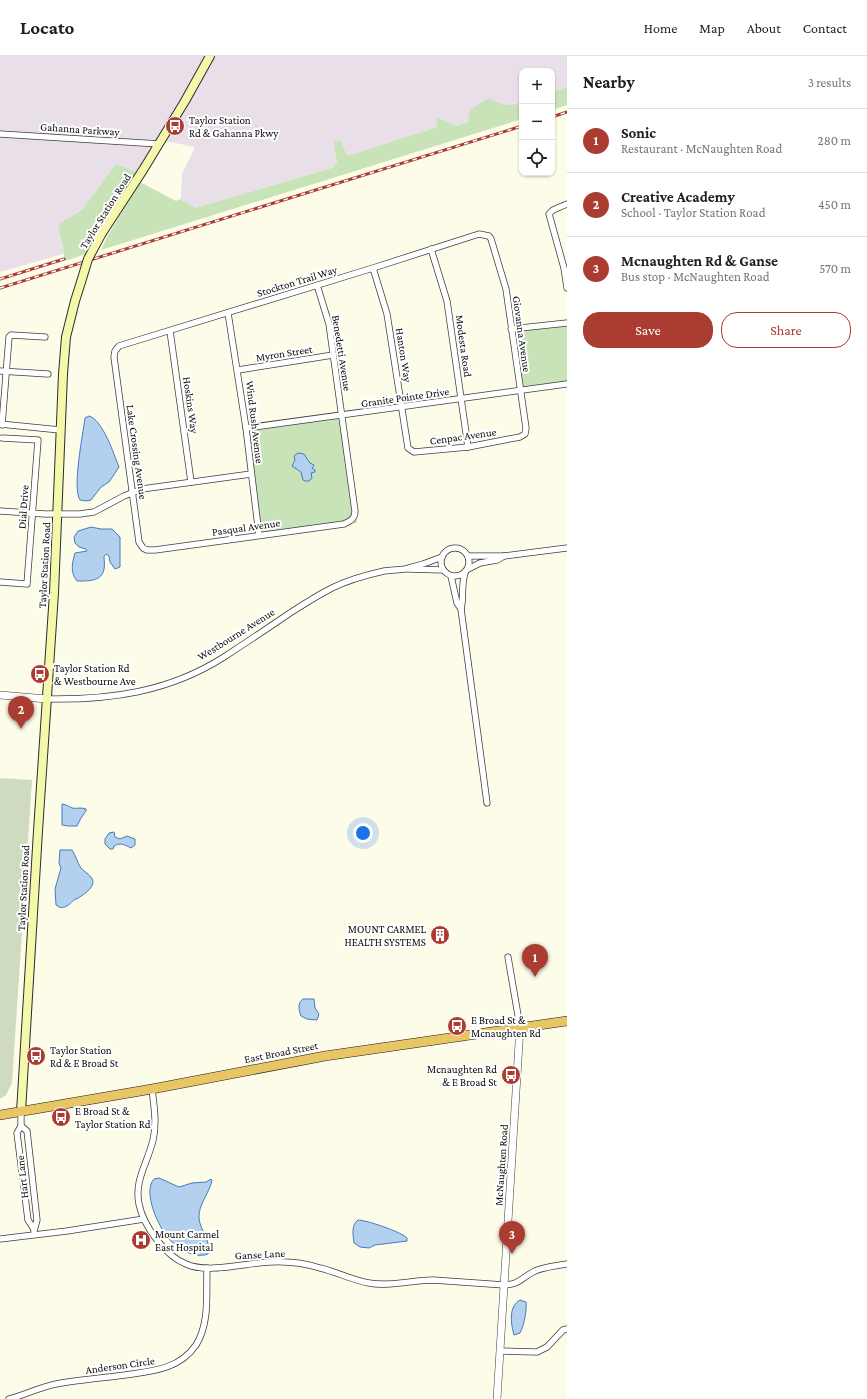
<!DOCTYPE html>
<meta charset="utf-8">
<style>
:root{--surface:#fff;--page:#f6f6f6;--text:#202124;--muted:#757577;--line:#e0e0e0;--accent:#ab3c31}
body{margin:0;font-family:"Crimson Pro",serif;background:var(--page);color:var(--text)}
.controls{position:absolute;right:12px;top:12px;display:grid;overflow:hidden;border-radius:8px;box-shadow:0 1px 3px #0004}
.controls button{width:36px;height:36px;display:grid;place-items:center;padding:0;border:0;border-bottom:1px solid var(--line);background:var(--surface);color:var(--text);font:20px sans-serif}
.you{position:absolute;left:363px;top:777px;width:14px;height:14px;margin:-10px;border:3px solid #fff;border-radius:50%;background:#1a73e8;box-shadow:0 0 0 6px #1a73e833}
.badge{display:grid;place-items:center;width:26px;height:26px;border-radius:50%;background:var(--accent);color:#fff;font-size:13px;font-weight:700}
.pin{position:absolute;translate:-50% -33px;filter:drop-shadow(0 1px 2px #0008)}
.pin::after{content:'';position:absolute;top:21px;width:14px;height:12px;background:inherit;clip-path:polygon(0 0,100% 0,50% 100%)}
.list{margin:0;padding:0;list-style:none}
h2{display:flex;justify-content:space-between;align-items:center;height:52px;margin:0;padding:0 16px;font-size:17px}
h2 small{font-size:13px;font-weight:400;color:var(--muted)}
.list li{display:grid;grid-template-columns:26px 1fr auto;gap:12px;align-items:center;box-sizing:border-box;height:64px;padding:0 16px;border-top:1px solid var(--line)}
.list b{display:block;font-size:15px;white-space:nowrap}
.list p{margin:0;font-size:13px;white-space:nowrap;color:var(--muted)}
.list em{font-size:13px;font-style:normal;color:var(--muted)}
.actions{display:flex;gap:8px;padding:12px 16px}
.actions a{flex:1;padding:9px 0;border:1px solid var(--accent);border-radius:16px;text-align:center;font-size:14px;color:var(--accent)}
.actions .main{background:var(--accent);color:#fff}
.icon{flex:none;width:22px;height:22px;fill:none;stroke:currentColor;stroke-width:2;stroke-linecap:round;stroke-linejoin:round}
.map{position:relative;flex:none;width:567px;height:1343px;overflow:hidden}
header{display:flex;align-items:center;gap:24px;box-sizing:border-box;height:56px;padding:0 20px;background:var(--surface);border-bottom:1px solid var(--line)}
header strong{font-size:19px}
nav{display:flex;gap:22px;margin-inline-start:auto;font-size:14px}
main{display:flex}
aside{flex:1;background:var(--surface)}
.map>svg:first-child{display:block}
</style>
<header>
<strong>Locato</strong>
<nav><a>Home</a><a>Map</a><a>About</a><a>Contact</a></nav>
</header>
<main>
<div class="map">
<svg width="567" height="1343" viewBox="0 0 567 1343">
<rect width="100%" height="100%" fill="#fdfce9"/>
<polygon fill="#e9dfe8" points="0,0 567,0 567,31 552,36 552,15 522,15 522,47 513,50 501,48 489,42 468,66 456,70 436,61 437,71 347,100 333,85 337,106 332,112 195,152 181,143 182,118 195,91 165,85 143,120 116,108 82,154 58,168 63,198 0,216"/>
<g fill="#c8e3b7">
<polygon points="567,31 567,49 552,54 552,36"/>
<path d="M489,42C502,49 508,51 522,47V63L101,194L107,181L140,126L176,145L181,143L195,152L332,112L337,106L333,84L341,85L347,100L437,71L436,61L456,70L468,66L470,54Z"/>
<polygon points="116,108 136,116 99,178 89,197 65,205 58,168 82,154"/>
<polygon points="567,267 567,328 520,335 511,273"/>
<polygon points="341,360 357,467 259,479 246,372"/>
</g>
<polygon fill="#cedbbe" points="0,722 32,724 12,1027 6,1039 0,1043"/>
<g fill="#b3d1ef" stroke="#427cbe">
<path d="M89,360C103,364 114,399 119,411L109,426L101,431L91,444L86,445L80,444C72,432 83,378 85,362Z"/>
<polygon points="298,397 304,398 310,407 314,409 312,412 315,414 315,416 311,417 312,422 309,425 305,425 303,424 301,416 292,410 295,404 294,400"/>
<path d="M91,471L101,473H112L120,481V511L115,513L110,506L109,500L106,498L104,500C104,504 105,510 104,513C102,526 87,525 77,525C70,516 72,508 75,497L87,495L86,493L79,491L75,487L74,481L78,475Z"/>
<path d="M62,748C67,749 68,750 72,752C77,753 81,751 86,753V755L81,762L77,770H68L62,769Z"/>
<path d="M114,776L115,781L120,783L127,780L135,783V789L131,792C125,789 120,786 114,790L113,793H110L105,788V783L109,777Z"/>
<path d="M60,794H72C76,800 77,806 81,812C83,815 88,817 91,821C98,830 84,838 77,843H75C69,849 63,855 56,849L55,833L61,812L59,807Z"/>
<path d="M303,943H314L315,952L319,958L317,964L307,963L301,960C299,955 297,947 303,943Z"/>
<path d="M159,1122L179,1131L192,1127L206,1126L211,1123L212,1124C210,1136 198,1149 199,1162C200,1175 212,1185 208,1198C194,1203 179,1193 169,1183C159,1172 142,1136 154,1123Z"/>
<path d="M358,1164C366,1164 402,1176 407,1182V1185L375,1189L369,1192L360,1191L354,1187C353,1179 351,1169 358,1164Z"/>
<path d="M520,1244L526,1246C527,1254 524,1270 520,1277L514,1279C511,1268 508,1251 520,1244Z"/>
</g>
<g fill="none" stroke-linecap="round" stroke-linejoin="round">
<g stroke="#3d3d3d" stroke-width="7">
<g id="minor">
<polyline points="0,78 159,88"/>
<polyline points="567,148 553,154 549,158 564,212 567,232"/>
<polyline points="431,193 447,245 468,391"/>
<path d="M317,229L329,268L355,455C355,463 350,465 344,468L155,494H147L143,492L139,486L114,301L115,295L119,290L373,212L479,178L489,180L491,183L506,233L526,372L525,378L520,381L468,391L414,396L408,392L387,258L373,212"/>
<polyline points="228,257 246,372 259,479"/>
<polyline points="511,273 567,267"/>
<polyline points="170,275 191,426"/>
<polyline points="238,314 333,299"/>
<polyline points="0,315 48,318"/>
<polyline points="0,368 60,374"/>
<polyline points="2,369 9,281 11,279 45,281"/>
<polyline points="246,372 567,328"/>
<polyline points="0,455 45,458 80,458 94,456 124,440 142,433 251,418"/>
<circle cx="455" cy="506" r="14"/>
<polyline points="468,500 504,500 497,504 480,507 468,513"/>
<polyline points="504,500 567,492"/>
<polyline points="408,513 443,514"/>
<path d="M451,520L457,547L461,553C464,541 461,529 465,517"/>
<polyline points="0,526 27,528 38,384 2,382"/>
<polyline points="461,553 487,747"/>
<path d="M47,643C111,644 169,636 224,601C247,586 268,572 290,557C304,548 318,539 332,532C348,524 366,519 384,515C391,514 398,514 405,513C418,510 430,506 442,501"/>
<polyline points="508,901 520,971"/>
<path d="M152,1033C154,1050 157,1067 153,1084C148,1106 134,1124 139,1148C143,1169 165,1200 186,1208C207,1218 246,1207 270,1206C287,1205 304,1207 320,1212C337,1216 352,1224 369,1227C390,1231 412,1224 433,1224L504,1229C520,1228 520,1223 533,1216C542,1211 556,1210 567,1208"/>
<polyline points="21,1056 21,1070 17,1077 28,1164 34,1173"/>
<polyline points="21,1070 27,1075 37,1164 34,1175"/>
<polyline points="0,1183 67,1175 144,1163"/>
<polyline points="500,1295 537,1296 547,1291 563,1274 567,1273"/>
<path d="M9,1343C25,1339 40,1331 56,1328C78,1324 102,1322 125,1319C151,1315 179,1314 196,1289C210,1267 206,1237 207,1212"/>
</g>
</g>
<g stroke="#3d3d3d" stroke-width="8">
<g id="tertiary">
<polyline points="0,639 47,643"/>
<polyline points="497,1343 520,971"/>
</g>
</g>
<g stroke="#2c2c2c" stroke-width="10">
<g id="secondary">
<polyline points="102,177 143,114 185,45 210,0"/>
<polyline points="21,1056 38,775 54,537 63,318 66,281 75,245 81,226"/>
</g>
</g>
<g stroke="#1b1b1b" stroke-width="10">
<polyline id="trunk" points="0,1059 152,1033 325,1000 567,965"/>
</g>
<use href="#minor" stroke="#fff" stroke-width="5.5"/>
<use href="#tertiary" stroke="#fff" stroke-width="7"/>
<use href="#secondary" stroke="#f5f7ab" stroke-width="8"/>
<use href="#trunk" stroke="#e8c666" stroke-width="9"/>
<g stroke="#ab3c31" stroke-width="3">
<g id="rail">
<polyline points="552,61 567,56"/>
<polyline points="0,223 64,203"/>
<polyline points="0,232 522,70"/>
</g>
</g>
<use href="#rail" stroke="#fff" stroke-width="1.5" stroke-dasharray="4.5" stroke-linecap="butt"/>
<g stroke="#2c2c2c" stroke-width="10" stroke-linecap="butt">
<polyline id="secondary-bridge" points="81,226 88,203 102,177"/>
</g>
<use href="#secondary-bridge" stroke="#f5f7ab" stroke-width="8"/>
</g>
<defs>
<g id="bus-disc" transform="scale(1)"><circle r="9.5" fill="#ab3c31" stroke="#fff"/><path d="M-5-6H5V4H4V6H2V4H-2V6H-4V4H-5ZM-3.5-4V0h7V-4ZM-3.5 1.2v1.5H-2V1.2ZM2 1.2v1.5H3.5V1.2Z" fill="#fff"/></g>
<g id="building-disc" transform="scale(1)"><circle r="9.5" fill="#ab3c31" stroke="#fff"/><path d="M-4-6H4V6H1V3H-1V6H-4ZM-2.5-4.3h1.7v1.8h-1.7ZM.8-4.3h1.7v1.8H.8ZM-2.5-1h1.7V.8h-1.7ZM.8-1h1.7V.8H.8Z" fill="#fff"/></g>
<g id="hospital-disc" transform="scale(1)"><circle r="9.5" fill="#ab3c31" stroke="#fff"/><path d="M-5-5h3v3.5h4V-5h3V5h-3V1.5h-4V5h-3Z" fill="#fff"/></g>
</defs>
<g fill-rule="evenodd">
<use href="#bus-disc" x="175" y="70"/>
<use href="#bus-disc" x="40" y="618"/>
<use href="#building-disc" x="440" y="879"/>
<use href="#bus-disc" x="457" y="970"/>
<use href="#bus-disc" x="36" y="1000"/>
<use href="#bus-disc" x="511" y="1019"/>
<use href="#bus-disc" x="61" y="1061"/>
<use href="#hospital-disc" x="141" y="1184"/>
</g>
<g text-anchor="middle" stroke-width="4" stroke-linejoin="round" paint-order="stroke">
<g font-size="11" fill="#0a0a0a" stroke="#fff" text-anchor="start">
<text x="189" y="68">Taylor Station<tspan x="189" dy="13">Rd &amp; Gahanna Pkwy</tspan></text>
<text x="54" y="616">Taylor Station Rd<tspan x="54" dy="13">&amp; Westbourne Ave</tspan></text>
<text x="426" y="877" text-anchor="end">MOUNT CARMEL<tspan x="426" dy="13">HEALTH SYSTEMS</tspan></text>
<text x="471" y="968">E Broad St &amp;<tspan x="471" dy="13">Mcnaughten Rd</tspan></text>
<text x="50" y="998">Taylor Station<tspan x="50" dy="13">Rd &amp; E Broad St</tspan></text>
<text x="497" y="1017" text-anchor="end">Mcnaughten Rd<tspan x="497" dy="13">&amp; E Broad St</tspan></text>
<text x="75" y="1059">E Broad St &amp;<tspan x="75" dy="13">Taylor Station Rd</tspan></text>
<text x="155" y="1182">Mount Carmel<tspan x="155" dy="13">East Hospital</tspan></text>
</g>
<g font-size="11" fill="#0a0a0a" stroke="#fff">
<text transform="translate(80 73) rotate(4)" y="4">Gahanna Parkway</text>
<text transform="translate(105 155) rotate(-58)" y="4">Taylor Station Road</text>
<text transform="translate(297 225) rotate(-17)" y="4">Stockton Trail Way</text>
<text transform="translate(522 278) rotate(82)" y="4">Giovanna Avenue</text>
<text transform="translate(464 290) rotate(82)" y="4">Modesta Road</text>
<text transform="translate(284 297) rotate(-9)" y="4">Myron Street</text>
<text transform="translate(342 297) rotate(81)" y="4">Benedetti Avenue</text>
<text transform="translate(404 299) rotate(81)" y="4">Hanton Way</text>
<text transform="translate(405 341) rotate(-8)" y="4">Granite Pointe Drive</text>
<text transform="translate(191 349) rotate(82)" y="4">Hoskins Way</text>
<text transform="translate(255 366) rotate(83)" y="4">Wind Rush Avenue</text>
<text transform="translate(463 380) rotate(-8)" y="4">Cenpac Avenue</text>
<text transform="translate(137 396) rotate(82)" y="4">Lake Crossing Avenue</text>
<text transform="translate(23 451) rotate(-86)" y="4">Dial Drive</text>
<text transform="translate(246 471) rotate(-8)" y="4">Pasqual Avenue</text>
<text transform="translate(44 509) rotate(-87)" y="4">Taylor Station Road</text>
<text transform="translate(236 578) rotate(-32)" y="4">Westbourne Avenue</text>
<text transform="translate(23 832) rotate(-87)" y="4">Taylor Station Road</text>
<text transform="translate(281 996) rotate(-11)" y="4">East Broad Street</text>
<text transform="translate(501 1109) rotate(-86)" y="4">McNaughten Road</text>
<text transform="translate(22 1121) rotate(-96)" y="4">Hart Lane</text>
<text transform="translate(260 1198) rotate(-3)" y="4">Ganse Lane</text>
<text transform="translate(120 1309) rotate(-8)" y="4">Anderson Circle</text>
</g>
</g>
</svg>
<div class="controls">
<button>+</button>
<button>−</button>
<button><svg class="icon" aria-label="locate" viewBox="0 0 24 24"><circle cx="12" cy="12" r="6"/><path d="M12 2v4M12 18v4M2 12h4M18 12h4"/></svg></button>
</div>
<div class="you"></div>
<div class="pin badge" style="left:535px;top:921px">1</div>
<div class="pin badge" style="left:21px;top:673px">2</div>
<div class="pin badge" style="left:512px;top:1198px">3</div>
</div>
<aside>
<h2>Nearby<small>3 results</small></h2>
<ul class="list">
<li><span class="badge">1</span><div><b>Sonic</b><p>Restaurant · McNaughten Road</p></div><em>280 m</em></li>
<li><span class="badge">2</span><div><b>Creative Academy</b><p>School · Taylor Station Road</p></div><em>450 m</em></li>
<li><span class="badge">3</span><div><b>Mcnaughten Rd &amp; Ganse</b><p>Bus stop · McNaughten Road</p></div><em>570 m</em></li>
</ul>
<div class="actions"><a class="main">Save</a><a>Share</a></div>
</aside>
</main>
